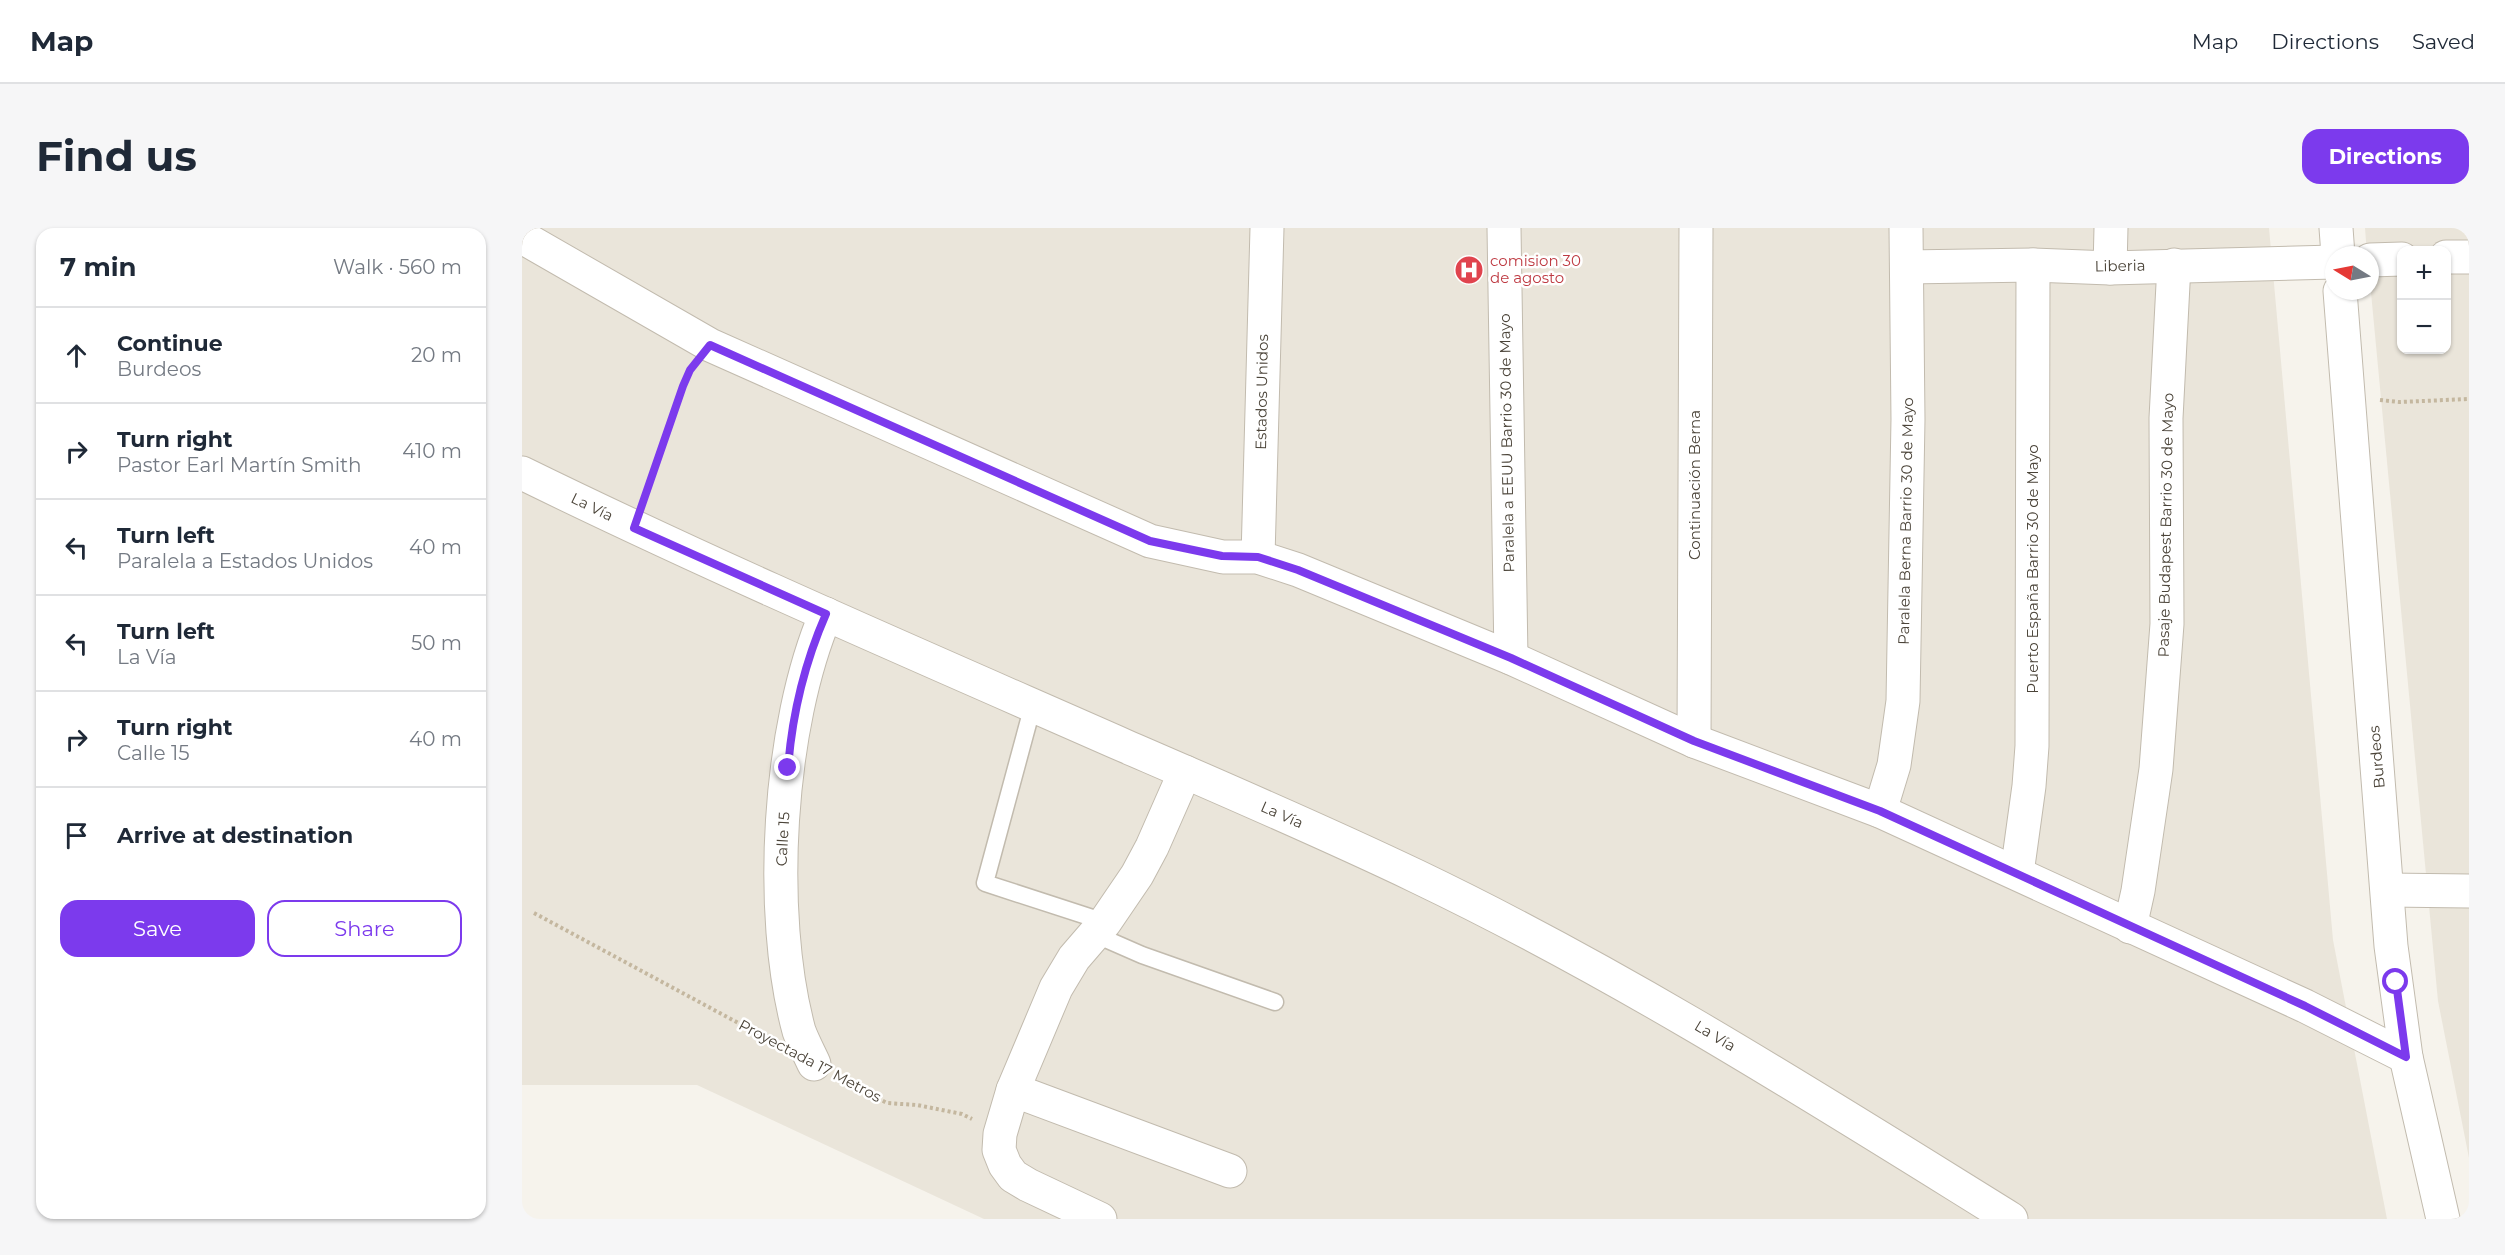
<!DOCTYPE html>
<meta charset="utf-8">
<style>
:root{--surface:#fff;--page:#f6f6f7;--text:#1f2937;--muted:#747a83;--line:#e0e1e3;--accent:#7c3aed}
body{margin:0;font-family:Montserrat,sans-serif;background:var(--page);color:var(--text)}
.controls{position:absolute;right:18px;top:18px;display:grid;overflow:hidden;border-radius:12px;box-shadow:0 2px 4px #0004}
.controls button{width:54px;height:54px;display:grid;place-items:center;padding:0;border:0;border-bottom:2px solid var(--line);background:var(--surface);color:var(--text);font:30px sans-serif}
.compass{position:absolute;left:1803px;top:18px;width:54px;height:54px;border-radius:50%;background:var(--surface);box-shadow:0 2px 4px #0004;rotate:280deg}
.stop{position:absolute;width:18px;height:18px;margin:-14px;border:4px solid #7c3aed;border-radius:50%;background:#fff}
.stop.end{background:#7c3aed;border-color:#fff;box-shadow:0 2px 6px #0008}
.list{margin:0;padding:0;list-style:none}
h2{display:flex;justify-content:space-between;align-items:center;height:78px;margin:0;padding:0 24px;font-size:26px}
h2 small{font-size:20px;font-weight:400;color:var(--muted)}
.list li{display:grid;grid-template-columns:39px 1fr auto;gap:18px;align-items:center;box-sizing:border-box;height:96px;padding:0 24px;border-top:2px solid var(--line)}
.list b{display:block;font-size:22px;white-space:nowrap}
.list p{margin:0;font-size:20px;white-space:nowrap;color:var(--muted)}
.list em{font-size:20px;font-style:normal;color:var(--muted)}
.actions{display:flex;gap:12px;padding:18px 24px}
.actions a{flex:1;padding:14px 0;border:2px solid var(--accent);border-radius:18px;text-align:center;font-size:21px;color:var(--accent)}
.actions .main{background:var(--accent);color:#fff}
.icon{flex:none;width:33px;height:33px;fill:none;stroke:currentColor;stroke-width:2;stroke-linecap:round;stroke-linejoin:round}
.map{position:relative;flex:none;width:1947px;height:991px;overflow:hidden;border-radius:18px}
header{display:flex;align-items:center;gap:36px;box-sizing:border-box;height:84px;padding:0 30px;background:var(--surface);border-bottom:2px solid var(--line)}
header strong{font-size:28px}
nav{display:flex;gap:33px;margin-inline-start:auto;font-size:21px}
.intro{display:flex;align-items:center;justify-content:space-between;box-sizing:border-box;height:144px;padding:0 36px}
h1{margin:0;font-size:42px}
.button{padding:15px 27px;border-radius:18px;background:var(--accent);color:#fff;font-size:21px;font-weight:700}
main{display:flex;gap:36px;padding:0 36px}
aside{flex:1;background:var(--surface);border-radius:18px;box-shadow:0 2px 4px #0004}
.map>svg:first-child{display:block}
</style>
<header>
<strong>Map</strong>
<nav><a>Map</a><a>Directions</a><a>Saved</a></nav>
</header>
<div class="intro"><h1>Find us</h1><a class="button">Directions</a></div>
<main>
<aside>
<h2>7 min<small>Walk · 560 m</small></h2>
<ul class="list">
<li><svg class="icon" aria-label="ahead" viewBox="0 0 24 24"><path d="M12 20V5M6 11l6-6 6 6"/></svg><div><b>Continue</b><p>Burdeos</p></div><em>20 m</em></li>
<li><svg class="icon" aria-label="right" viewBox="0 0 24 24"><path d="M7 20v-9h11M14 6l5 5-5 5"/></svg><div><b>Turn right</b><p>Pastor Earl Martín Smith</p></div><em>410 m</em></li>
<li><svg class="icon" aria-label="left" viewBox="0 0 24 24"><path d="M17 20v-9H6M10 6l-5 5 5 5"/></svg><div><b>Turn left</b><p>Paralela a Estados Unidos</p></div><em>40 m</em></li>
<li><svg class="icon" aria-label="left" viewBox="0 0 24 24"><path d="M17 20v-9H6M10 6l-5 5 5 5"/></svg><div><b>Turn left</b><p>La Vía</p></div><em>50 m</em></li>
<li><svg class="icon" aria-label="right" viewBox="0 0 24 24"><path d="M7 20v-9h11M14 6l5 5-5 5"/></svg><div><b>Turn right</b><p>Calle 15</p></div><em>40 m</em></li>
<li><svg class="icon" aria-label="arrive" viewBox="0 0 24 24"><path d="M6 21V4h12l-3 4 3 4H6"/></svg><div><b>Arrive at destination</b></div></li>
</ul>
<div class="actions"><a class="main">Save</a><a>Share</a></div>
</aside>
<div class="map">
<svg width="1947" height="991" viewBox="0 0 1947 991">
<rect width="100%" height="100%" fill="#f6f3ec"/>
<g fill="#eae5da" fill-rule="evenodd">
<polygon points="0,0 1747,0 1811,712 1865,991 462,991 175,857 0,857"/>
<path d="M1843,0H1947V930L1916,773L1848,54V27H1845ZM1880,22H1924V122H1880Z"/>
</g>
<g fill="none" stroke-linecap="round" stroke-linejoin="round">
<g stroke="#c2bbae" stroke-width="19">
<g id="service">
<polyline points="511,477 463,655 583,694"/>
<polyline points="572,706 620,727 753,774"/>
</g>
</g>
<g stroke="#c2bbae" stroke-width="35">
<g id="minor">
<polyline points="982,0 989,430"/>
<polyline points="0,9 188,117 628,313 701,329 736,329 776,342 989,430 1172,513 1358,583 1783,778 1884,829"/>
<polyline points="1924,29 1947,29"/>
<polyline points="1848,32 1880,31"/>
<polyline points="1385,39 1511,37 1588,40 1812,34"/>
<polyline points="1588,40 1589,0"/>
<path d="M0,245C198,342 401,429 603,518C700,560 798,602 894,648C1101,747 1294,870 1489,991"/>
<polyline points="736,329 745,0"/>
<polyline points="1172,513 1174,0"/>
<polyline points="1358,583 1372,537 1381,473 1386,191 1384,0"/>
<polyline points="1495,645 1507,558 1510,518 1511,37"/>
<polyline points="1866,662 1947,663"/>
<polyline points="1608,699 1616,663 1634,541 1645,396 1644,190 1652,37"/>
<path d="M292,836C287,825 281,814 277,803C245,685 256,498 304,386"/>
<polyline points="491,862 708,943"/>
<polyline points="578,991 506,957 491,948 483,937 477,922 478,906 491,862 534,760 552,730 583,694 615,647 630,619 663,544"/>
</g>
</g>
<g stroke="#c2bbae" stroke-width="35">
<g id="tertiary">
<polyline points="1814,0 1816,27"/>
<polyline points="1818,63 1869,718 1884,829 1921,991"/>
</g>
</g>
<g stroke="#c4b79f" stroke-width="4" stroke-dasharray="3 3" stroke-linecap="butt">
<polyline points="1858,172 1877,174 1947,171"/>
<polyline points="123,269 161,158 169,141"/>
<polyline points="12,685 246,811"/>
<polyline points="318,851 365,875 395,877 440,886 450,891"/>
</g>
<use href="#service" stroke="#fff" stroke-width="16"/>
<use href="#minor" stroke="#fff" stroke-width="33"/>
<use href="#tertiary" stroke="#fff" stroke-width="33"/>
</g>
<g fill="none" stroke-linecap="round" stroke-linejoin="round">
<path stroke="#7c3aed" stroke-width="8" d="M266,540C270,488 283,434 304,386L112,300L161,158L168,142L188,117L628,313L700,328L736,329L776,342L989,430L1172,513L1358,583L1783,778L1884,829L1874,754"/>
</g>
<defs>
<g id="hospital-disc" transform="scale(1.5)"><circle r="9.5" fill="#e0444e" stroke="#fff"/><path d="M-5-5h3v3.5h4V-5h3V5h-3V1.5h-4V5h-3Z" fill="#fff"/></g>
</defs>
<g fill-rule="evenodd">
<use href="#hospital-disc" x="947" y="42"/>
</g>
<g text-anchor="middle" stroke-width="5" stroke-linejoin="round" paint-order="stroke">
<g font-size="15" fill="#be3a42" stroke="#fff" text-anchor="start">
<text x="968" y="38">comision 30<tspan x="968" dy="17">de agosto</tspan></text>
</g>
<g font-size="15" fill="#4b4439" stroke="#fff">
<text transform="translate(1598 38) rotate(-1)" y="5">Liberia</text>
<text transform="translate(740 164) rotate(-89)" y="5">Estados Unidos</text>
<text transform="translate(985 215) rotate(-91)" y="5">Paralela a EEUU Barrio 30 de Mayo</text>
<text transform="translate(1173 257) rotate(-90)" y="5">Continuación Berna</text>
<text transform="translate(70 279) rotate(26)" y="5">La Vía</text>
<text transform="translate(1384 293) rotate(-89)" y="5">Paralela Berna Barrio 30 de Mayo</text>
<text transform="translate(1644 297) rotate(-89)" y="5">Pasaje Budapest Barrio 30 de Mayo</text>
<text transform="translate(1511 341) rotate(-90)" y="5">Puerto España Barrio 30 de Mayo</text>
<text transform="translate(1855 529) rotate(-95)" y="5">Burdeos</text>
<text transform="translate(760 587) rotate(24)" y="5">La Vía</text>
<text transform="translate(261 611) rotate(-87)" y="5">Calle 15</text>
<text transform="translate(1193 808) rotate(31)" y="5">La Vía</text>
<text transform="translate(288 833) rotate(28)" y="5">Proyectada 17 Metros</text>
</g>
</g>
</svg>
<div class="controls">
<button>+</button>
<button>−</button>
</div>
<svg class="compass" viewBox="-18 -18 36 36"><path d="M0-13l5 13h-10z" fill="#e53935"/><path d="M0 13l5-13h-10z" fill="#747a83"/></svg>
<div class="stop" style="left:1874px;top:754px"></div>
<div class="stop end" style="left:266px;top:540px"></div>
</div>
</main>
